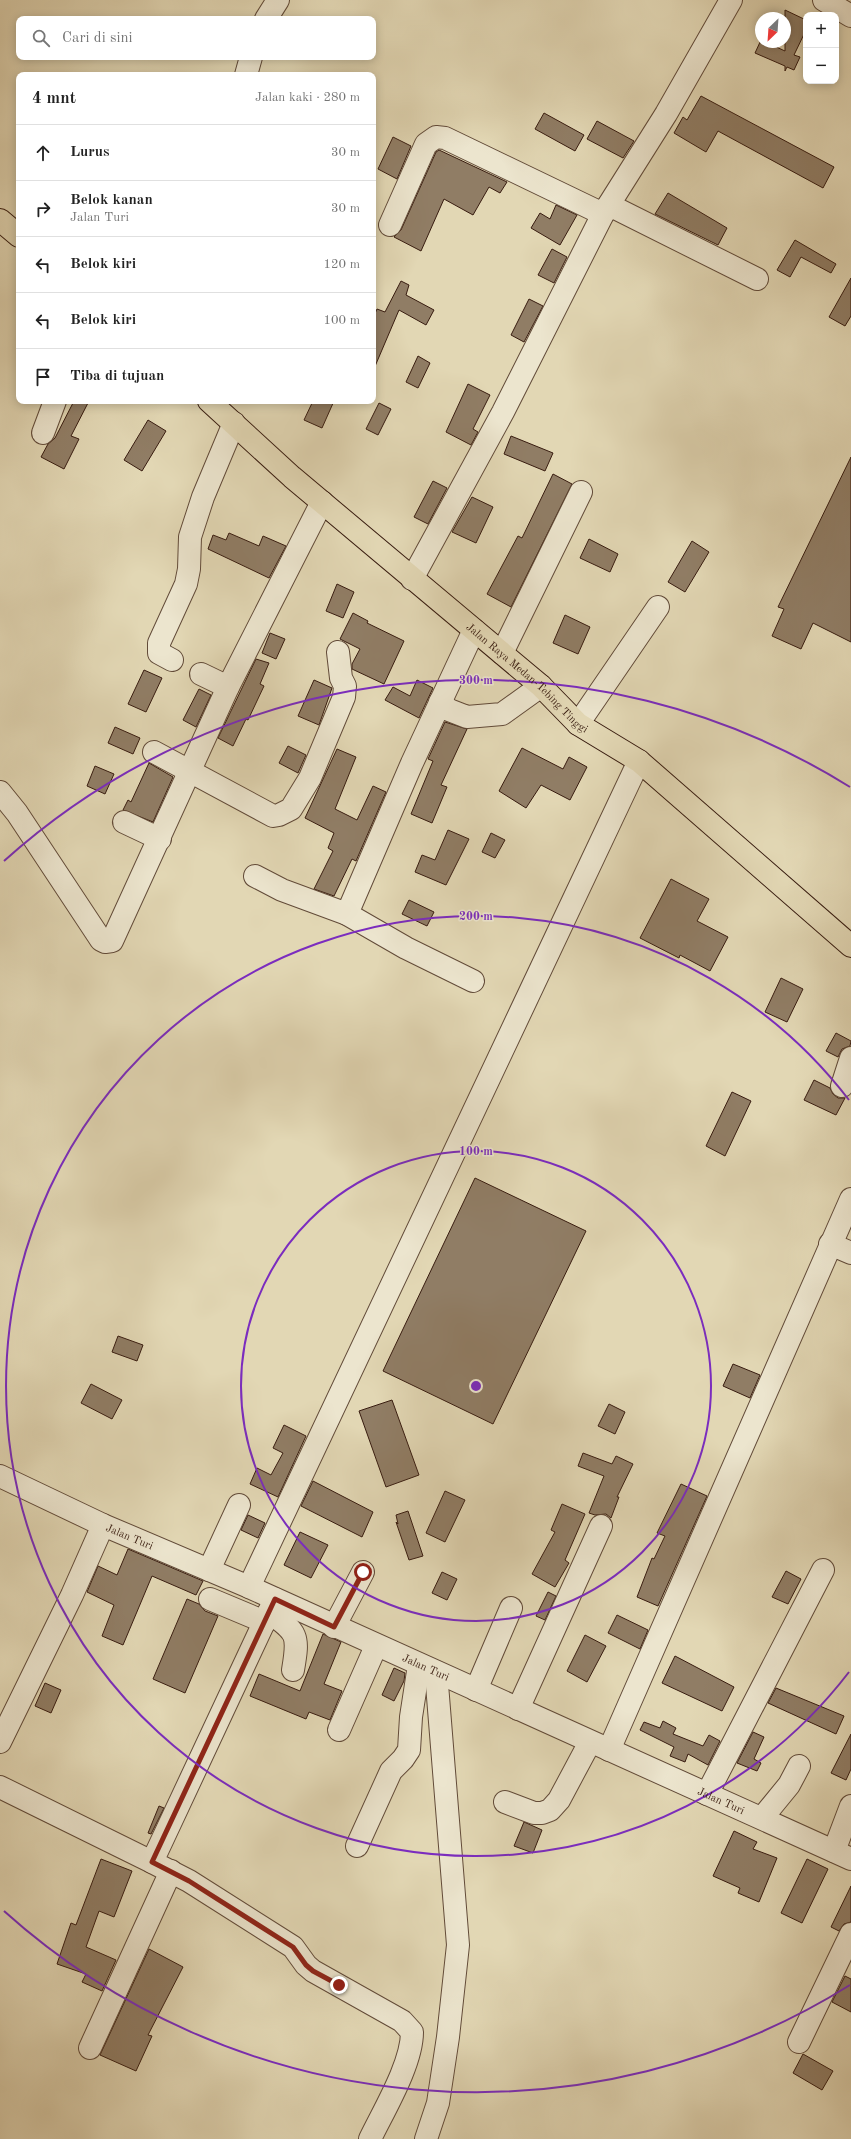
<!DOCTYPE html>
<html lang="id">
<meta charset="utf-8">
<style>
:root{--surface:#fff;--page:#f6f6f6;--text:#222;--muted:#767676;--line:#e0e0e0}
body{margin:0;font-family:"Old Standard TT",serif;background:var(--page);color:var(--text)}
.controls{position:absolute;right:12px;top:12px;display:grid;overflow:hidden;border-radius:8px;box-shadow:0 2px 10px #0003}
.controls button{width:36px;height:36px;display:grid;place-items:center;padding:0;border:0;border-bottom:1px solid var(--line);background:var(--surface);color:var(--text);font:20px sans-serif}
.compass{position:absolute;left:755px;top:12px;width:36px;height:36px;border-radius:50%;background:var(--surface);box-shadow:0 2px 10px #0003;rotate:205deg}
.stop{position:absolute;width:12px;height:12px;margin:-9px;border:3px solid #8f2418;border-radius:50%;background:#fff}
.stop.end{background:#8f2418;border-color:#fff;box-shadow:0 1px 4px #0008}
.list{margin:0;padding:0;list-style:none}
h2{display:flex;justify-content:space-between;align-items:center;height:52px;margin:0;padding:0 16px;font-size:17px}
h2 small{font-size:13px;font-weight:400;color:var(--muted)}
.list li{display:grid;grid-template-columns:26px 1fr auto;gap:12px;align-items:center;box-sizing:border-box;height:56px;padding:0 16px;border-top:1px solid var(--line)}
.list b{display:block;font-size:15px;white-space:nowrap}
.list p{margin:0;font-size:13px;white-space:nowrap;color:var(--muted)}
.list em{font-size:13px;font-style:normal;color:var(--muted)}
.icon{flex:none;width:22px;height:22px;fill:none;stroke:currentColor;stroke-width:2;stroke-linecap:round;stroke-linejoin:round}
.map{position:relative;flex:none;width:851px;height:2139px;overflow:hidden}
.search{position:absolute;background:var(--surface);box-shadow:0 2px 10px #0003;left:16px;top:16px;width:360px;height:44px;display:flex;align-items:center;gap:10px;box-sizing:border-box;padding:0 14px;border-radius:8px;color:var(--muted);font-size:15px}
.panel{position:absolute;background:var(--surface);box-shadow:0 2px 10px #0003;left:16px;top:72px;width:360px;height:332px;border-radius:8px}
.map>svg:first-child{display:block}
</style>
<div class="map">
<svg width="851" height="2139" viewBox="0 0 851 2139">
<rect width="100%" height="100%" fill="#e2d7b4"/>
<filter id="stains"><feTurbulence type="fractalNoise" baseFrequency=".005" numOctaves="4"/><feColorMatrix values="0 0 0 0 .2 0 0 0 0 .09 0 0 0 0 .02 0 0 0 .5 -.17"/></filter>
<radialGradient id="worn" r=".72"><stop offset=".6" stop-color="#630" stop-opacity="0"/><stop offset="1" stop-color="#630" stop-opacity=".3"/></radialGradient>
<g fill="#907d65" stroke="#381c10">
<polygon points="785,10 806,20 806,30 794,55 800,57 794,70 787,67 785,71 785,66 755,53 761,40 785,51"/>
<polygon points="701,96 834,167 823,188 718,131 706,152 674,133 683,117 687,120"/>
<polygon points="544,113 584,135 575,151 535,129"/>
<polygon points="597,121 634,141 623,158 587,139"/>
<polygon points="393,137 411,146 397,179 378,169"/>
<polygon points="439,150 507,182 500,193 489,187 473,215 444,199 421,251 394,237 401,230 436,152"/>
<polygon points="668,193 727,228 718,245 655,214"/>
<polygon points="556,205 577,215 560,245 531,228 540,213 550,219"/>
<polygon points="795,240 836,264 831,273 801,257 790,277 777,270"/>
<polygon points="552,249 567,257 554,283 538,275"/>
<polygon points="851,278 851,316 845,326 829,317"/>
<polygon points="401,281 409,285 406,295 434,310 426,325 399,310 373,371 373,318 377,309 385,312"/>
<polygon points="529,299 543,306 524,342 511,335"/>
<polygon points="418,356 430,363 418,388 406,382"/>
<polygon points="468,384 490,395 473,429 478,432 471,445 446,432"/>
<polygon points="74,401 89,401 71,436 79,439 64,469 41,457 48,444 55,438"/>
<polygon points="313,401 334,401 322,428 304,420"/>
<polygon points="379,403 391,409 378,435 366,429"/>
<polygon points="148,420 166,431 142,471 124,460"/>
<polygon points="511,436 553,453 545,471 504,454"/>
<polygon points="851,457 851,642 813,623 801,649 772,636 784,609 778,607"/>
<polygon points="553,474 572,484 511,607 487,594 518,536 522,538"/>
<polygon points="433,481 447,488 428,524 414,517"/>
<polygon points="472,497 493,507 476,543 452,532"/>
<polygon points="229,533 259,546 263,536 286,546 269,578 208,549 213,535 226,540"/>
<polygon points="589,539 618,554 610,572 580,558"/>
<polygon points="692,541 709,552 685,592 668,582"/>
<polygon points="337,584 354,592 343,618 326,611"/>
<polygon points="353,613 368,621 367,623 404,641 384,684 352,669 352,664 360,649 340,639"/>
<polygon points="565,615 590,627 578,654 553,643"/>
<polygon points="270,633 285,639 276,659 262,653"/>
<polygon points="256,659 269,663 260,684 264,686 248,720 246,719 233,746 218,738"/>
<polygon points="144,670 162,678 146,712 128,704"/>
<polygon points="314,680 332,688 319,725 298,716"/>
<polygon points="417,680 433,688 419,718 385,700 393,687 410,696"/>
<polygon points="199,689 211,695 196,727 183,720"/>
<polygon points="445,722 467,729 441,785 447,787 432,823 411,814 433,761 428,759"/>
<polygon points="115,727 140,738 133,754 108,743"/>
<polygon points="288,746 306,755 298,773 279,763"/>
<polygon points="522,748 563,769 569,757 587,767 570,800 541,785 526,808 499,791"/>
<polygon points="337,749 356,757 335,809 357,820 373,786 386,792 356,861 352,859 334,896 314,889 333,851 328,848 334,833 305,818"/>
<polygon points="149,763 173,777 153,822 123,810 128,800 131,802"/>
<polygon points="95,766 114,774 105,794 87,786"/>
<polygon points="448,830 469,839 446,885 415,872 422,855 435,860"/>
<polygon points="491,833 505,840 495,858 482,852"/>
<polygon points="671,879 709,899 697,921 728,937 710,971 680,955 679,958 640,938"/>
<polygon points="409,900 434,912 427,926 402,914"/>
<polygon points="781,978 803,989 787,1022 765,1012"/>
<polygon points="836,1033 851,1041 850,1046 842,1049 838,1057 826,1051"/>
<polygon points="814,1080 830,1088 833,1094 838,1098 845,1098 836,1115 804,1100"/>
<polygon points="732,1092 751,1101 725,1156 706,1146"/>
<polygon points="475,1178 586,1231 493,1424 383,1371"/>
<polygon points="118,1336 143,1345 137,1361 112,1352"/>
<polygon points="733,1364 760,1375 750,1398 723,1386"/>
<polygon points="91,1384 122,1400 112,1419 81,1403"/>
<polygon points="392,1400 419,1475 386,1487 359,1411"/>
<polygon points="609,1404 625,1412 615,1434 598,1426"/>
<polygon points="284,1425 306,1436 278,1497 250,1484 257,1468 271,1475 283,1453 273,1448"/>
<polygon points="583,1453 612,1464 616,1456 633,1464 617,1497 619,1497 611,1518 606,1514 595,1515 589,1513 604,1476 578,1466"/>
<polygon points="313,1481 373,1512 362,1537 301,1506"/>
<polygon points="681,1484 707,1496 658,1606 637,1597 652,1558 654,1559 665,1536 657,1533"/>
<polygon points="445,1491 465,1500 445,1542 426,1533"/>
<polygon points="562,1504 585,1514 565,1560 569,1563 555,1587 532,1574 555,1532 551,1530"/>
<polygon points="408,1511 423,1556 409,1560 396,1522 398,1524 396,1515"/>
<polygon points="248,1515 265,1523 258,1538 241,1530"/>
<polygon points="300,1532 328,1545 311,1578 284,1565"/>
<polygon points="128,1549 203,1581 196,1595 152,1576 123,1645 102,1636 114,1605 87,1592 98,1566 117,1575"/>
<polygon points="786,1571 801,1579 788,1604 772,1597"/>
<polygon points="442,1572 457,1579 447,1600 432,1593"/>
<polygon points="548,1592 556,1596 545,1620 536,1616"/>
<polygon points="187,1599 199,1604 205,1611 218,1616 185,1693 153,1679"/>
<polygon points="617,1615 648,1630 640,1649 608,1633"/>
<polygon points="323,1634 341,1642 324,1684 342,1691 330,1720 309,1712 306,1719 250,1696 259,1674 300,1691"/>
<polygon points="585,1635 606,1646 587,1682 567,1671"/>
<polygon points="675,1656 734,1687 722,1711 662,1683"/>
<polygon points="394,1668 405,1673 404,1681 394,1701 382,1695"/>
<polygon points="45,1683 61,1690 51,1713 35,1706"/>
<polygon points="776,1688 844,1716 836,1734 768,1703"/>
<polygon points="663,1721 676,1728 673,1734 703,1746 709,1735 720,1741 708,1765 688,1754 685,1762 670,1756 674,1747 640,1730 644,1722 660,1728"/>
<polygon points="753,1732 764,1737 754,1759 761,1763 757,1771 737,1763"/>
<polygon points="851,1734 851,1769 846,1780 831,1773"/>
<polygon points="159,1806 164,1808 151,1834 148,1833"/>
<polygon points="524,1822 542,1830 533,1853 514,1846"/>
<polygon points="734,1831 757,1842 753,1849 777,1858 759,1902 738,1893 740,1888 713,1876"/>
<polygon points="101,1859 132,1871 114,1917 99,1911 86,1947 116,1960 102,1991 82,1982 86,1974 57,1964 71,1923 76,1925"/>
<polygon points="807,1859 828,1869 802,1923 781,1913"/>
<polygon points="851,1886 851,1922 844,1924 839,1931 831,1927"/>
<polygon points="149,1949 183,1967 148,2035 152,2036 136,2071 100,2055"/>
<polygon points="845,1976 851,1979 851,2012 832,2002"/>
<polygon points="803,2054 833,2071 822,2090 793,2073"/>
</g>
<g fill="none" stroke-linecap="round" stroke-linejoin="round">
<g stroke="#624b39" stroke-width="24">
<g id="minor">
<polyline points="824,0 851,16"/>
<polyline points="266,19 278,0"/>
<polyline points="246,75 251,57"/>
<polyline points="609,205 757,279"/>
<polyline points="390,225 426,144 436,137 445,138 603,214"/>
<polyline points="43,433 55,401"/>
<polyline points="412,579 503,412 603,214 666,114 731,0"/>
<polyline points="502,653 581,492"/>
<polyline points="172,660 159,653 159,643 186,584 189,569 190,537 203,497 234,423"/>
<polyline points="201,674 228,687"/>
<polyline points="440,702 449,710 467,717 502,714 541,686"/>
<polyline points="578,724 658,607"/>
<polyline points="154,752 273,816 279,815 291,809 310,778 344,697 345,686 341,678 338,652"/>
<polyline points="0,792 17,813 101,940 105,942 112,941 228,687 322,502"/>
<polyline points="124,822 160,839"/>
<polyline points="255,876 282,890 347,914 412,763 474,630"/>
<polyline points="347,914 406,948 473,981"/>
<polyline points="842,1086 851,1058"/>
<polyline points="830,1244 851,1253"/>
<path id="s1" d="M0,1476L103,1525L249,1587L851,1859"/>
<polyline points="209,1570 239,1505"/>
<polyline points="249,1587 639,761"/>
<polyline points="210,1599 265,1622"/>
<path d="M275,1599L152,1862L189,1881L293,1947L306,1965L313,1971L402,2021L412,2032C412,2064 384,2110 370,2139"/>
<path d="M269,1612C298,1633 299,1635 293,1670"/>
<polyline points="334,1627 363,1572"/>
<polyline points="476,1690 511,1608"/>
<polyline points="518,1709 601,1526"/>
<polyline points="339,1730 376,1646"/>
<polyline points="0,1742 72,1595 103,1525"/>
<polyline points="609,1750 851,1199"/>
<polyline points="0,1787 152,1862"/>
<polyline points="707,1794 823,1570"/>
<polyline points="505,1802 534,1813 542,1813 550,1810 559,1800 590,1742"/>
<polyline points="762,1818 789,1785 799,1766"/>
<polyline points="357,1846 391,1771 403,1759 409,1750 411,1717 419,1665"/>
<polyline points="834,1851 851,1806"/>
<polyline points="799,2042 851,1934"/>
<polyline points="90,2048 171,1871"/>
<polyline points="426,2139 438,2103 448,2037 458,1945 436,1672"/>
</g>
</g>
<g stroke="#381c10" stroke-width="24">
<g id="highway">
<polyline points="0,220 19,236"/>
<path id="s2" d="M209,401L292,477L541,686L578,724L639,761L851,946"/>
</g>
</g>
<use href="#minor" stroke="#ece5ce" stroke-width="22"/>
<use href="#highway" stroke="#e2d7b4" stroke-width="22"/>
</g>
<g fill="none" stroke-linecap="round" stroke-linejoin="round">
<polyline stroke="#8f2418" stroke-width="5" points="339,1985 313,1971 306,1965 293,1947 189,1881 152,1862 275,1599 334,1627 363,1572"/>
</g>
<g fill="none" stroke="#7b2cbf" stroke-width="2">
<circle cx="476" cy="1386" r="235"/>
<path d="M849 1672A470 470 0 1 1 849 1100"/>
<path d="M850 1985A706 706 0 0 1 4 1911M4 861A706 706 0 0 1 850 787"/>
</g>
<g text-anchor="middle" stroke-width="3" stroke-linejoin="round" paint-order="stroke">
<g font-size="11" fill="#381c10" stroke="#ece5ce">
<text dy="4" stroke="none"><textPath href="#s2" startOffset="422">Jalan Raya Medan-Tebing Tinggi</textPath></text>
<text dy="4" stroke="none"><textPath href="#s1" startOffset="143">Jalan Turi</textPath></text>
<text dy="4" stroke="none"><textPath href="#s1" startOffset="467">Jalan Turi</textPath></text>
<text dy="4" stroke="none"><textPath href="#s1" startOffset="791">Jalan Turi</textPath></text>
</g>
</g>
<circle cx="476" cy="1386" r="6" fill="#7b2cbf" stroke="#ece5ce" stroke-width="2"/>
<g font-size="12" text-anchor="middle" font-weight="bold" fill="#7b2cbf" stroke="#ece5ce" stroke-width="3" stroke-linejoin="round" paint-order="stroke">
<text x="476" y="684">300 m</text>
<text x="476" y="920">200 m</text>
<text x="476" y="1155">100 m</text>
</g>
<rect width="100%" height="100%" filter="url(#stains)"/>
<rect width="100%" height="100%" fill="url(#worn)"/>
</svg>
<div class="controls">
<button>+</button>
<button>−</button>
</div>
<svg class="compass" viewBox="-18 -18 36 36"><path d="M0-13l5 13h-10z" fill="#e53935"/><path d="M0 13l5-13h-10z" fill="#767676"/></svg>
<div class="stop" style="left:363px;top:1572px"></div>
<div class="stop end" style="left:339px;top:1985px"></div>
<div class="search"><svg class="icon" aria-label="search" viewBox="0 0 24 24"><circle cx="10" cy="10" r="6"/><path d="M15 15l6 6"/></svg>Cari di sini</div>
<section class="panel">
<h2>4 mnt<small>Jalan kaki · 280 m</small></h2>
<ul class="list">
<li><svg class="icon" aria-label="ahead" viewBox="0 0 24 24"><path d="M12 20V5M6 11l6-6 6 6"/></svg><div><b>Lurus</b></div><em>30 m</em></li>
<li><svg class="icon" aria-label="right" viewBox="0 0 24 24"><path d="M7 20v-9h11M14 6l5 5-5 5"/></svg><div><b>Belok kanan</b><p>Jalan Turi</p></div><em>30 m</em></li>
<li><svg class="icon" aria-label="left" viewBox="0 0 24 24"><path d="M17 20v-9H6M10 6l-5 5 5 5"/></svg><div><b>Belok kiri</b></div><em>120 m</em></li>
<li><svg class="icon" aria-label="left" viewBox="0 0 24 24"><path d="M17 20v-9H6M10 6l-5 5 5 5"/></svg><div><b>Belok kiri</b></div><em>100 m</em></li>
<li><svg class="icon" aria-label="arrive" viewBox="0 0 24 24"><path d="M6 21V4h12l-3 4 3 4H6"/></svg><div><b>Tiba di tujuan</b></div></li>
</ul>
</section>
</div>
